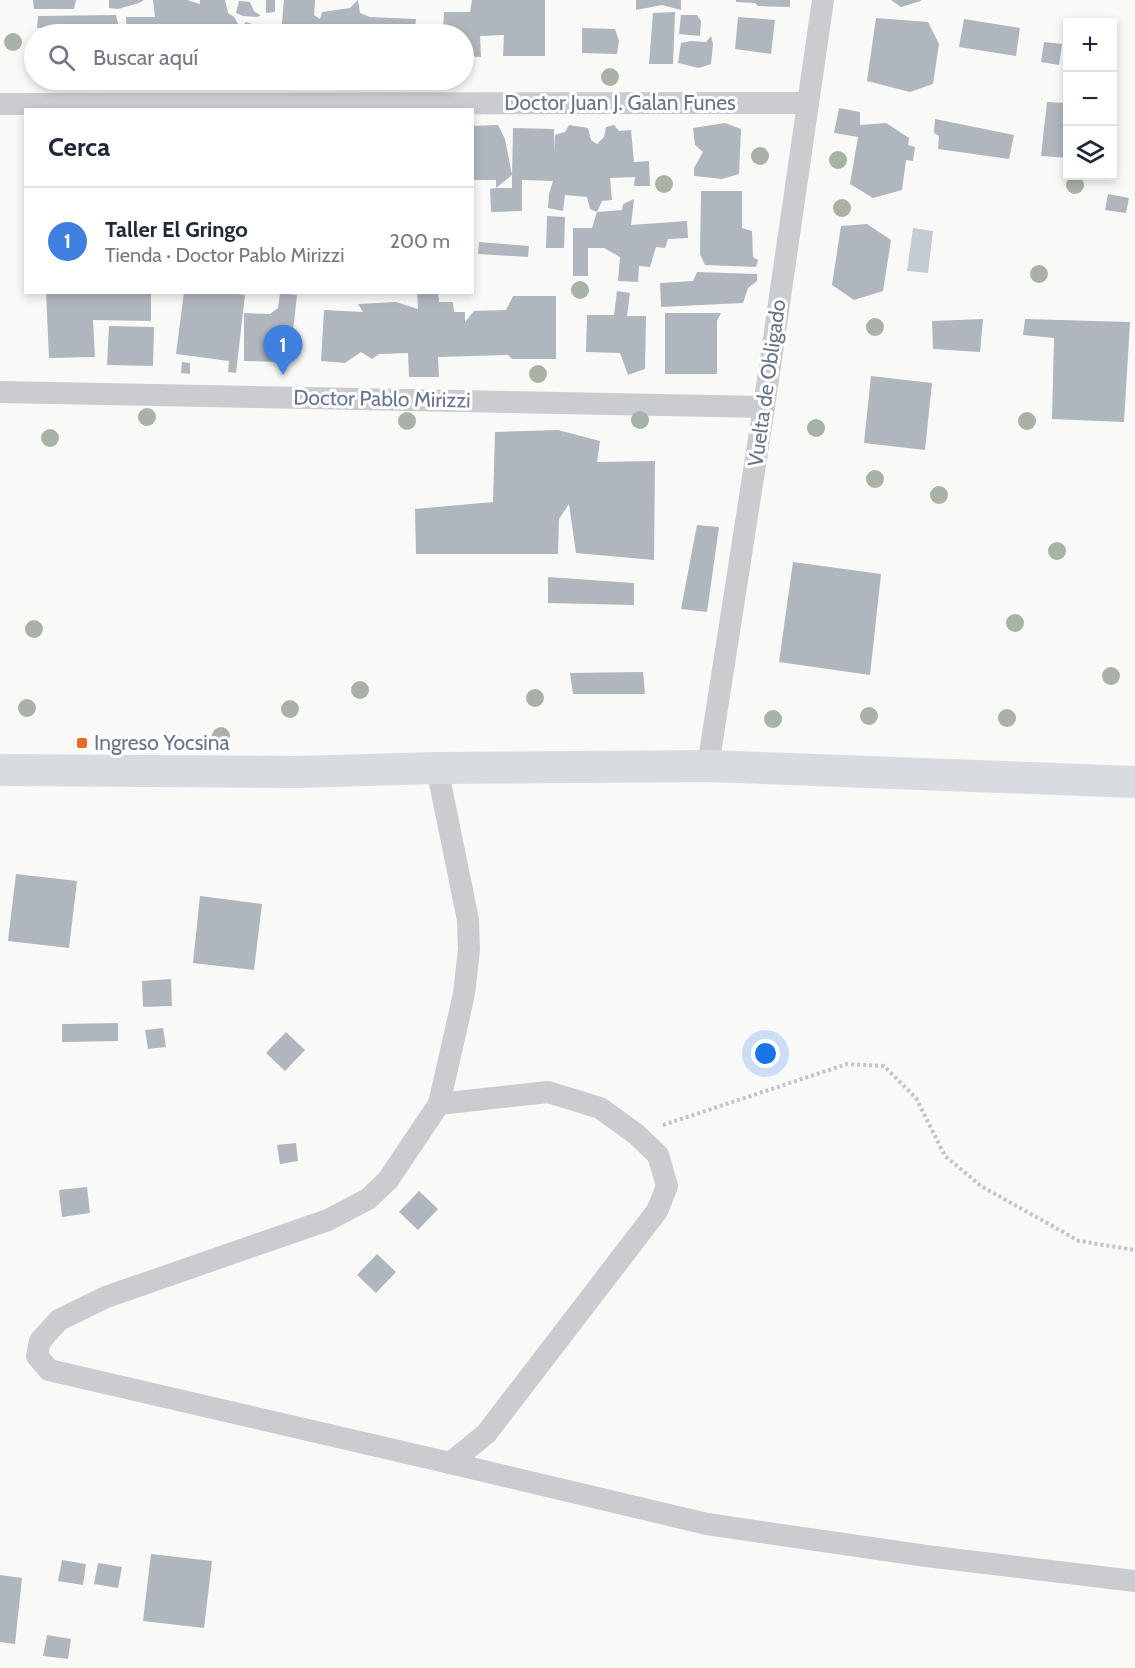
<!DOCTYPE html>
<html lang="es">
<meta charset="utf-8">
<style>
:root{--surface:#fff;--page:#f6f6f7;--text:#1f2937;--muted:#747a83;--line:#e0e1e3;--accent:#b45309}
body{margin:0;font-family:Cabin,sans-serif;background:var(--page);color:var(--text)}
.controls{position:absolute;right:18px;top:18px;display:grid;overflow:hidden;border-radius:0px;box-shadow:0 3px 9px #0003}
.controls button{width:54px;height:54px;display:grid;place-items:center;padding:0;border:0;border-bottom:2px solid var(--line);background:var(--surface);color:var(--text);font:30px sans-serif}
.you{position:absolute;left:766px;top:1054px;width:21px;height:21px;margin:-15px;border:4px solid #fff;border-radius:50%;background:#1a73e8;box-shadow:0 0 0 9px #1a73e833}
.badge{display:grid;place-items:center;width:39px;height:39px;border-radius:50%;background:var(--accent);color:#fff;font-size:20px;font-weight:700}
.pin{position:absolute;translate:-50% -50px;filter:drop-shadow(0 2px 3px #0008)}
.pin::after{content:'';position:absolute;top:32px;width:21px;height:18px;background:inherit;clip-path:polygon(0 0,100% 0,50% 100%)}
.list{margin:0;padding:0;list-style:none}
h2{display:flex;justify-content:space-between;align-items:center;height:78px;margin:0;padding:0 24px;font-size:26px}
h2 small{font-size:20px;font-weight:400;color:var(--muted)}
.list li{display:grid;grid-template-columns:39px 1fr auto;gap:18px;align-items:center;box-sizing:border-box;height:108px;padding:0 24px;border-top:2px solid var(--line)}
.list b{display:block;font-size:22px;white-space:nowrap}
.list p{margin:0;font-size:20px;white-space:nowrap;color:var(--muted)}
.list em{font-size:20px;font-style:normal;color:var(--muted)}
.icon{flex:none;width:33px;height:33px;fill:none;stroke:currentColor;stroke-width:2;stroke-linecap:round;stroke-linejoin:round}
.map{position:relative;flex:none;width:1135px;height:1668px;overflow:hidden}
.search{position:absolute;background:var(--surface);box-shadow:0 3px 9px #0003;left:24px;top:24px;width:450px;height:66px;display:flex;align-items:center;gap:15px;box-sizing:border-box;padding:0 21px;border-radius:33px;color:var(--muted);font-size:22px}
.panel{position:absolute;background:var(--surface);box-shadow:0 3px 9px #0003;left:24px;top:108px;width:450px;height:186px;border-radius:0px}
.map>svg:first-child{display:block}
</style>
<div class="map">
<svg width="1135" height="1668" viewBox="0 0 1135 1668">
<rect width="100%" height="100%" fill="#f9f9f7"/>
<polygon fill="#c4ccd2" points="913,228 933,231 928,273 907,271"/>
<g fill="#b0b6be" fill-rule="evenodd">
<polygon points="33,0 76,0 74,9 34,9"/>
<polygon points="109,0 144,0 139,3 118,9 109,8"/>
<polygon points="153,0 187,0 200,4 200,0 225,0 228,13 234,17 240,27 246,22 275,31 275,34 127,34 126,17 155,17"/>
<polygon points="266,0 275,0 275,12 266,13"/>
<polygon points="284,0 315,0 314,15 320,19 322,12 350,8 358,0 360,13 370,17 416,19 415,34 281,34"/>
<polygon points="472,0 545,0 545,56 503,56 504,35 480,36 481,57 464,56 464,34 443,34 444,12 470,12"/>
<polygon points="636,0 681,0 681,10 662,5 636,10"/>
<polygon points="736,0 790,0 790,7 758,6 755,3 736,2"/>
<polygon points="891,0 921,0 921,1 901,7"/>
<polygon points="239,1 250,2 254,11 261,16 256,17 243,16 236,13"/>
<polygon points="675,12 673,64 649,64 653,13"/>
<polygon points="116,15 119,27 109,32 92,27 95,34 41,34 41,28 37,28 38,16"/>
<polygon points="681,15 697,15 701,21 700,36 679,34"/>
<polygon points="738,17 775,20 771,54 735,49"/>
<polygon points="876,18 928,22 939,44 933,84 910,92 867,81"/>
<polygon points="964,19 1020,28 1016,56 959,47"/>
<polygon points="582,28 615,29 619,41 617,54 582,53"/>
<polygon points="711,36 713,44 711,64 699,68 678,63 681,43 691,41 706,42"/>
<polygon points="1044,42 1062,44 1059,65 1041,62"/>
<polygon points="1047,102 1067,103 1068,158 1041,156"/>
<polygon points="839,108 860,112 860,125 886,123 909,138 908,145 915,147 913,161 906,160 902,190 873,198 850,184 858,137 834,133"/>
<polygon points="935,119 1014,135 1009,159 938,149 939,136 934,133"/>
<polygon points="725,123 741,129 739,174 722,179 694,176 694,168 703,152 695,145 693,128"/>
<path d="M498,125L505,139L512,175L513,128L554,129V153L555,135L565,132L569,125L588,128L591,140L597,144L604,137L606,127L614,125L619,131L631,130L634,162L649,161L650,186H634L635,177L610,178L612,200L602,201L597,212L590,209L587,197L565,195L563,211L548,208L549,194L553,181L522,180V211L491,212L490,189L496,188V180H472V126ZM512,175V188H496Z"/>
<polygon points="701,191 742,191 742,228 752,231 753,257 758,260 756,267 705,265 700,254"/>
<polygon points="1108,194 1129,198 1126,213 1105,210"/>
<polygon points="634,199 631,225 687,221 688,238 668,239 665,248 656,247 650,267 639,266 638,282 618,281 620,257 604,248 588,248 588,276 573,276 573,228 592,228 597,212 622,210 623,204"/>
<polygon points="547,216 565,217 564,248 546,248"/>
<polygon points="867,224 891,240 883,291 854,300 832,285 841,226"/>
<polygon points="479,242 529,246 528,257 478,254"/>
<polygon points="697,272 757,274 757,281 748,288 743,303 661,307 660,283 693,281"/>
<polygon points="617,291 630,293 627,316 646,316 645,369 628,375 620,353 586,352 587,315 614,315"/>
<polygon points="46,292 151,292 151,321 93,320 95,357 49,358"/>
<polygon points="184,292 237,292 237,294 245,295 236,373 228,372 229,361 176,354"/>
<polygon points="417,292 438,292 439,302 453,302 454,312 465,312 465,322 474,311 506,310 513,296 556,296 556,359 512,359 508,355 438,357 439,377 409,377 408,353 379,354 372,359 361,352 345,363 321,361 324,310 363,312 358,304 396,302 418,309"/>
<polygon points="280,293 297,295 292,340 285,362 244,361 244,313 270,314 278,308"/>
<polygon points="665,313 721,313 717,321 717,374 665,374"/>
<polygon points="983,319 980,352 933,349 932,321"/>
<polygon points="1025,319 1130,322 1124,422 1052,419 1054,338 1023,335"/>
<polygon points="109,326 154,327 153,366 107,365"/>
<polygon points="182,362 190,363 190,374 181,373"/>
<polygon points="871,376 932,383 925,450 864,443"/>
<polygon points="558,430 600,441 597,462 655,461 654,560 576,553 569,504 559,519 558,554 416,554 415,509 493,502 495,432"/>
<polygon points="697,525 719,527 707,612 681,609"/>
<polygon points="793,562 881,574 870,675 779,662"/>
<polygon points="548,577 634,583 634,605 548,603"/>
<polygon points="643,672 645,694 573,694 570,673"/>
<polygon points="16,874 77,881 69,948 8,941"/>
<polygon points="200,896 262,904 254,970 193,963"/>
<polygon points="171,979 172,1006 143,1007 142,981"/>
<polygon points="118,1023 118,1041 62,1042 62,1024"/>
<polygon points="163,1028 166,1047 148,1049 145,1030"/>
<polygon points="286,1032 305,1050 285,1071 266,1053"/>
<polygon points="296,1143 298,1161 280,1164 277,1145"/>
<polygon points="87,1187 90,1213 62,1217 59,1190"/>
<polygon points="419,1191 438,1209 418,1230 399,1212"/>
<polygon points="377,1254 396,1272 376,1293 357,1275"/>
<polygon points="151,1554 212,1561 204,1628 143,1621"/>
<polygon points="62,1560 86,1564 83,1585 58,1581"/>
<polygon points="98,1563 122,1567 118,1588 94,1584"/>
<polygon points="0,1575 22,1578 15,1644 0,1642"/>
<polygon points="47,1635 71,1639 68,1659 43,1656"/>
</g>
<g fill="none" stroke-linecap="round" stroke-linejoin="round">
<polyline stroke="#c3c4c7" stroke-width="4" stroke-dasharray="3 3" stroke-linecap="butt" points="663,1125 847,1064 884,1066 916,1098 945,1156 981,1186 1079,1241 1135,1250"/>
<g stroke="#caccd0" stroke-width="22">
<polyline points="0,104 808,103"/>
<polyline points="0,392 764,407"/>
<polyline points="708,766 764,407 823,0"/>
<polyline points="437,768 468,920 469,949 464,994 439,1104 388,1180 368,1199 328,1220 106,1297 59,1320 40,1341 37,1356 49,1370 450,1463 707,1524 926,1556 1135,1581"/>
<polyline points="439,1104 548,1092 600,1108 636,1134 658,1155 667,1186 657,1211 486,1434 450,1463"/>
</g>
<polyline stroke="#d8dbe0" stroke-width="32" points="0,770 297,772 437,768 708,766 1135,782"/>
</g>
<g fill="#a8b3a6">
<circle cx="13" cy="42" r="9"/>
<circle cx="610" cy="77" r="9"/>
<circle cx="760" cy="156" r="9"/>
<circle cx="838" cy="160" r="9"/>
<circle cx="664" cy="184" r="9"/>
<circle cx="1075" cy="185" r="9"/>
<circle cx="842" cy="208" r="9"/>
<circle cx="1039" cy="274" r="9"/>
<circle cx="580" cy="290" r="9"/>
<circle cx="875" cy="327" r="9"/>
<circle cx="538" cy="374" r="9"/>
<circle cx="147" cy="417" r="9"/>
<circle cx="640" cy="420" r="9"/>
<circle cx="407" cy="421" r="9"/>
<circle cx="1027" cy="421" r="9"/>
<circle cx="816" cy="428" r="9"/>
<circle cx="50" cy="438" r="9"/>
<circle cx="875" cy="479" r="9"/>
<circle cx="939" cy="495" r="9"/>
<circle cx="1057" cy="551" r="9"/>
<circle cx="1015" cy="623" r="9"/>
<circle cx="34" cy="629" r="9"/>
<circle cx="1111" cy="676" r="9"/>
<circle cx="360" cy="690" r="9"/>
<circle cx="535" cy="698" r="9"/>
<circle cx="27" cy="708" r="9"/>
<circle cx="290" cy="709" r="9"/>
<circle cx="869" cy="716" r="9"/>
<circle cx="1007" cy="718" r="9"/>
<circle cx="773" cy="719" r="9"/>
<circle cx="221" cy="736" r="9"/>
</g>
<rect fill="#e66b2a" stroke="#fff" stroke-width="2" x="76" y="737" width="12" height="12" rx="3"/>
<g text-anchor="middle" stroke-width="6" stroke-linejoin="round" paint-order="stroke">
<g font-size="21" fill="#687689" stroke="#fff">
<text x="620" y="110">Doctor Juan J. Galan Funes</text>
<text transform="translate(767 383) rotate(-82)" y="7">Vuelta de Obligado</text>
<text transform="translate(382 399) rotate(1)" y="7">Doctor Pablo Mirizzi</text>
</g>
<g font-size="21" fill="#687689" stroke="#fff" text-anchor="start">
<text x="94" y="750">Ingreso Yocsina</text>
</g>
</g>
</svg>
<div class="controls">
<button>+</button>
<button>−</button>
<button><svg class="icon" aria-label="layers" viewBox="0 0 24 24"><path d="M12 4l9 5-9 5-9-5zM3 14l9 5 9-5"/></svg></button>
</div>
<div class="you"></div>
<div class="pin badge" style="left:283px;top:375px;background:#3f7fe0">1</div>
<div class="search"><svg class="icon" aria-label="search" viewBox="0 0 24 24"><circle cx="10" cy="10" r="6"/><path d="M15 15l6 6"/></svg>Buscar aquí</div>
<section class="panel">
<h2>Cerca<small></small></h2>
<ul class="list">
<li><span class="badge" style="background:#3f7fe0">1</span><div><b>Taller El Gringo</b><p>Tienda · Doctor Pablo Mirizzi</p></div><em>200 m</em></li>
</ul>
</section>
</div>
